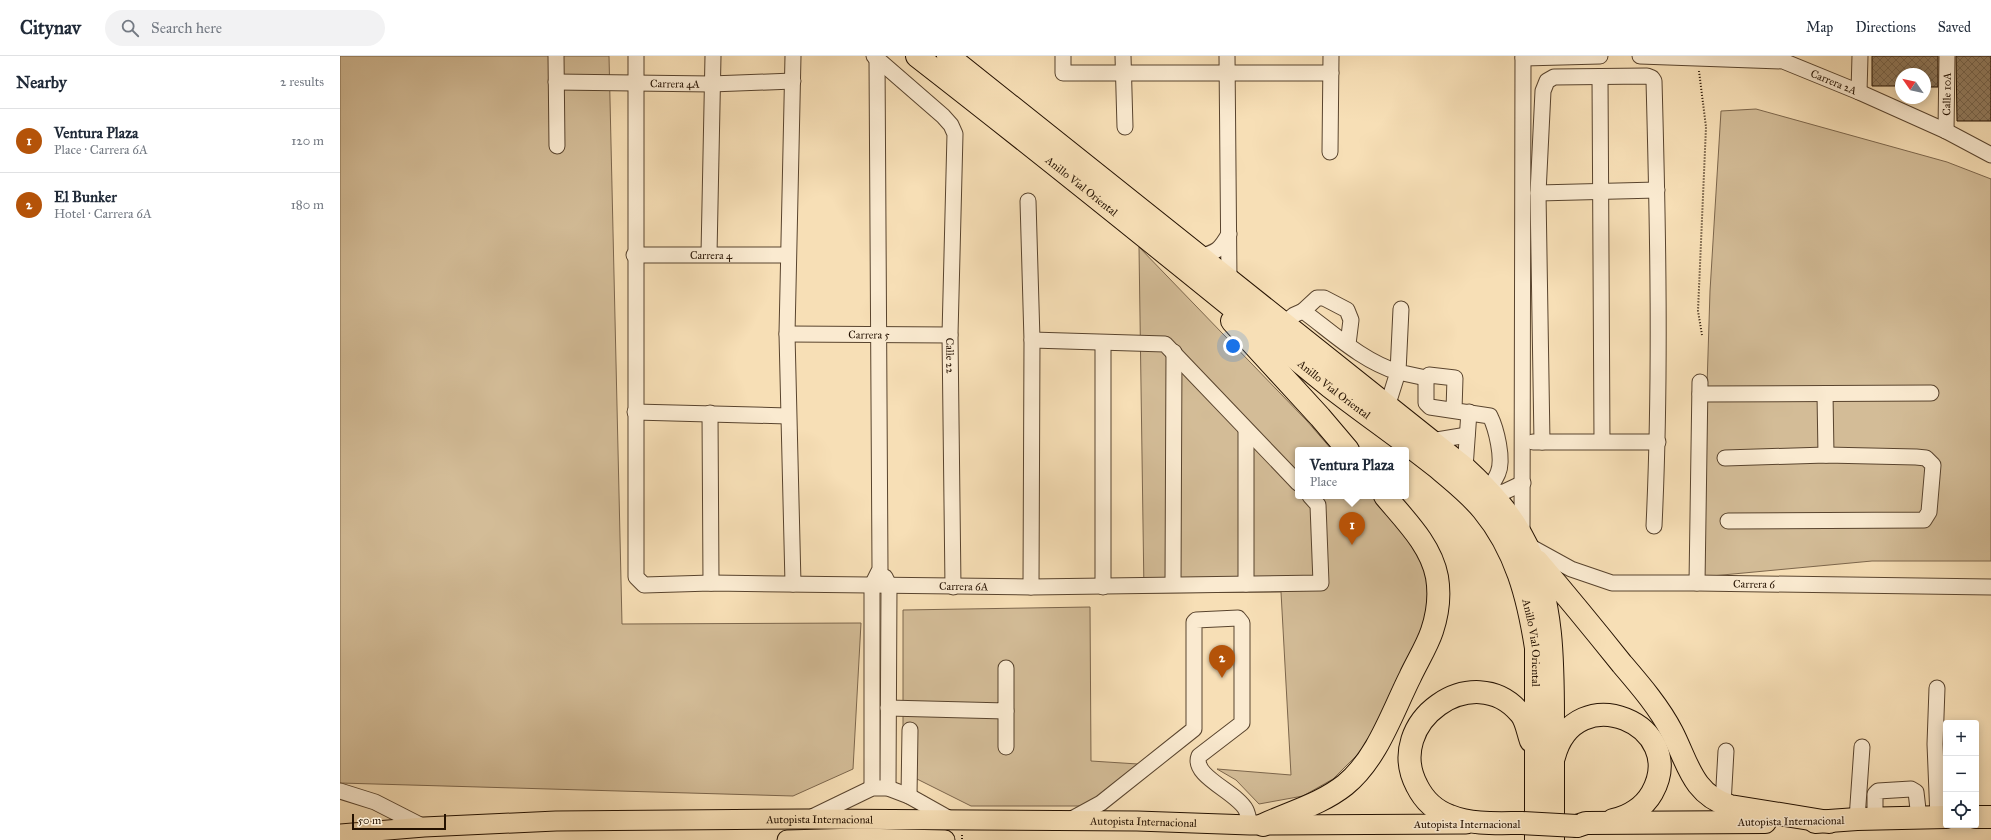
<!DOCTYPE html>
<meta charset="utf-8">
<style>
:root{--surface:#fff;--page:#f2f2f3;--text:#1f2937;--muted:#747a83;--line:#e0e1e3;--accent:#b45309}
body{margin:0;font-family:"IM FELL Great Primer",serif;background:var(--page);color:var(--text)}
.controls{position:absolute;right:12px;bottom:12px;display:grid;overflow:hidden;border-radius:4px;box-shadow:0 2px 10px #0003}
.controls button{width:36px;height:36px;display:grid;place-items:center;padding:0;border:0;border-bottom:1px solid var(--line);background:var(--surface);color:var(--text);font:20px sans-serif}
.compass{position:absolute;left:1555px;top:12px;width:36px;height:36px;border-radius:50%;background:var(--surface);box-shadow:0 2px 10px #0003;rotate:304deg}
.scale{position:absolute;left:12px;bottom:10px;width:94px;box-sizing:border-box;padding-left:4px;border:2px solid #241100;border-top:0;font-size:11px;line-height:14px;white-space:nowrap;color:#241100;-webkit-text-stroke:3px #faead0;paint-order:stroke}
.you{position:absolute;left:893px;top:290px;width:14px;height:14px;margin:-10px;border:3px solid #fff;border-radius:50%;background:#1a73e8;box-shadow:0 0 0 6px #1a73e833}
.badge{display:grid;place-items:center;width:26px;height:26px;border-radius:50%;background:var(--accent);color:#fff;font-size:13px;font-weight:700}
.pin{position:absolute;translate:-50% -33px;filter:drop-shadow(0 1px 2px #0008)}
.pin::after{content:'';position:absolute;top:21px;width:14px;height:12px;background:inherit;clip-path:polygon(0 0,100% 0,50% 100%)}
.popup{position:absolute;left:955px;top:391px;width:114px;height:52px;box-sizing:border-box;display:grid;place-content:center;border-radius:4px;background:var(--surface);filter:drop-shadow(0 1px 3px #0005);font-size:13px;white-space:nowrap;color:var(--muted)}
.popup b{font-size:15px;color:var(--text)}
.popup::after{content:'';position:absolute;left:50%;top:100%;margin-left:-8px;border:8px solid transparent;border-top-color:var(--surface)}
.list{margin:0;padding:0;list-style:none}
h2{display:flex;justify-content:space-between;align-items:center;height:52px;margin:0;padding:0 16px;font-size:17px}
h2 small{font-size:13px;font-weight:400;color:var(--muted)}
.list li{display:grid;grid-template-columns:26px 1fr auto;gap:12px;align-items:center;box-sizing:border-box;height:64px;padding:0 16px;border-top:1px solid var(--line)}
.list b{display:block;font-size:15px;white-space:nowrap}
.list p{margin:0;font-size:13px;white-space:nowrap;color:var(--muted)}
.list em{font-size:13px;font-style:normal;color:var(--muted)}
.icon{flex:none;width:22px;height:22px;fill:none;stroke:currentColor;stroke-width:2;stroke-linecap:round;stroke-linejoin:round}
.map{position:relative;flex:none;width:1651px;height:784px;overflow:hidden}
header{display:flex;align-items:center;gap:24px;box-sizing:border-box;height:56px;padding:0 20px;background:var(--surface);border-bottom:1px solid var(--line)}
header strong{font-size:19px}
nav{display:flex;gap:22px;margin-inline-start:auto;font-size:14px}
.search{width:280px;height:36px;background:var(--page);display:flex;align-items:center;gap:10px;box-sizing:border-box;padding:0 14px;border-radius:22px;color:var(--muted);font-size:15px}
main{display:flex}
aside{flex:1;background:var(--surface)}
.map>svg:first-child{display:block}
</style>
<header>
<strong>Citynav</strong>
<div class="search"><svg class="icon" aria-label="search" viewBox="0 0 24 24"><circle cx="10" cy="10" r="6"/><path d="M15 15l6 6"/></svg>Search here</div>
<nav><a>Map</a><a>Directions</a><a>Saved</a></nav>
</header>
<main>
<aside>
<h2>Nearby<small>2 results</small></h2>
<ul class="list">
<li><span class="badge">1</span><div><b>Ventura Plaza</b><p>Place · Carrera 6A</p></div><em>120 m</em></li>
<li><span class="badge">2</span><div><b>El Bunker</b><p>Hotel · Carrera 6A</p></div><em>180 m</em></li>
</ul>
</aside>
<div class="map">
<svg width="1651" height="784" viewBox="0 0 1651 784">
<defs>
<pattern id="building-cross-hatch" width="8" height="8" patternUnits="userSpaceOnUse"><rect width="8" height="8" fill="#927c5f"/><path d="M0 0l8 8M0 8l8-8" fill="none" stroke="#77644c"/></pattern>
</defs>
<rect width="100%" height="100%" fill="#f7dfb6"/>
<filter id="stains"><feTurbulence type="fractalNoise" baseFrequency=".005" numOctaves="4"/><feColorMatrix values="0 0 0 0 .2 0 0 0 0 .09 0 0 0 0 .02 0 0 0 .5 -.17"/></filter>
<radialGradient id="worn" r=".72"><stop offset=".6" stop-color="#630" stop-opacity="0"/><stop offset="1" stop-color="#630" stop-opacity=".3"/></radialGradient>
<g fill="#d3bc97" stroke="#7c664c">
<polygon points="0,0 269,0 282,568 521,567 513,713 453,740 0,727"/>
<polygon points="1416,53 1607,106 1651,123 1651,505 1532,505 1361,521 1370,235 1381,55"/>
<polygon points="799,191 967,365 992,394 958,394 958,440 1032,440 1089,508 1091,557 1024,692 993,723 963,740 919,748 896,724 877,713 951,719 941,536 804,537"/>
<polygon points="750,551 751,705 798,708 750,750 631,750 563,716 563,554"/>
</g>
<g fill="url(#building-cross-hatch)" stroke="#241100">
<polygon points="1532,0 1598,0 1598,31 1585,31 1585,18 1561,18 1561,30 1532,30"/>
<polygon points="1616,0 1651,0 1651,65 1617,65"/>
</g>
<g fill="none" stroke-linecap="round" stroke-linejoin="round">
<g stroke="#59442e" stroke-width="17">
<g id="minor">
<polyline points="216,0 217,90"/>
<path id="s1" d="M296,0V521L304,529L371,527L691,531L981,527L978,449L970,440"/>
<path id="s2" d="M534,0L603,60L611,69L615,78L610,279L613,531"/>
<polyline points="723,0 723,17 991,17"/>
<polyline points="783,0 785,71"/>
<polyline points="887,0 889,225"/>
<path id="s3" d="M1300,0L1443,5L1519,36L1606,75L1651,99"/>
<polyline points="1183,2 1260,0"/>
<polyline points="1260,21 1262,385"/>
<path id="s4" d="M216,26L371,28L453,25"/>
<polyline points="1519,36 1520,0"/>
<path id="s5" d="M1606,75L1607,0"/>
<polyline points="990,96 991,0"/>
<polyline points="1198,137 1317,134"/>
<polyline points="688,145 692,284 691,531"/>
<polyline points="369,198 373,0"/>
<path id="s6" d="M294,199H448"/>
<path d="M859,201C877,196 880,194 889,178"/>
<polyline points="1061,253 1058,316 1086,322"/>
<polyline points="963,255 977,242 984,242 1007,254 1011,264 1008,288"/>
<path d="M943,268L954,259L963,255C993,277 1022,305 1058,316L1047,351"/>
<path id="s7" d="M447,278L610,279"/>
<polyline points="692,284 825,288 958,427"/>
<polyline points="763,287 763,531"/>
<polyline points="1360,338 1591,337"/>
<polyline points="1485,338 1486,399"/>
<path d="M1114,354L1115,322L1089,319L1086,322V347L1090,351L1150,360C1156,372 1164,403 1158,417C1156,422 1152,428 1149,433"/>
<polyline points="295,356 448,360"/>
<polyline points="370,357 371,527"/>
<polyline points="1091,385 1127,379"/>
<polyline points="1193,386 1318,386"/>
<path d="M1202,386L1198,137L1203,35L1207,25L1214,21L1307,20L1312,22L1314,25C1318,173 1321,322 1314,470"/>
<polyline points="1385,402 1486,399 1576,401 1586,402 1593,409 1589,456 1584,464 1388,465"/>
<polyline points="1125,412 1129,356"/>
<polyline points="1152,437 1164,436 1183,427"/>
<polyline points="1182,480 1183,0"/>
<path id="s8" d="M1191,491L1231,513L1272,527H1357L1651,531"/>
<polyline points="545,521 549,529 548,732"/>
<polyline points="1357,527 1360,326"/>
<polyline points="453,528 447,278 453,0"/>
<polyline points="833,528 834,296"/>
<polyline points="906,528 906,374"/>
<polyline points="1597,632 1595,688 1598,762"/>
<polyline points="548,652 666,655 666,612"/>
<polyline points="666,655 666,691"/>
<polyline points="532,732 532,529 540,513 537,3"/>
<polyline points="0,735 35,746 84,771"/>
<polyline points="569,740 570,674"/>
<polyline points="1383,748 1386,695"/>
<polyline points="470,762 532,732 548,732 569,740 610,763"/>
<polyline points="1535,762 1535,738 1538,735 1571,733 1576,736 1579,762"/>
<polyline points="1517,763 1522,691"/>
<path d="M728,765L761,747L854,673V566L856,564L898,562L902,567V667L859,700C851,720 897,736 906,754C908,758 909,764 910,769"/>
</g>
</g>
<g stroke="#241100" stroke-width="21">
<g id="major">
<path id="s9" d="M0,778L84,771L216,765L467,763L797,765L910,769L1126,768"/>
<polyline points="447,784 518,782 605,784"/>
</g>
</g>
<g stroke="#241100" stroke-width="24">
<g id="highway">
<path id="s10" d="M577,0C716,108 853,219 989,330C1025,358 1063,384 1098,412C1113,425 1130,438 1143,454C1176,494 1188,541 1196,592V784"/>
<path d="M608,0L1125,412C1150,435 1172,459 1187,490C1214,546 1213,611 1213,672C1213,709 1213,747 1213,784"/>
<polyline points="892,265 980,361 1008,394"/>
<path d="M1197,505C1226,539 1254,573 1282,608C1300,629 1319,651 1332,676C1348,707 1352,738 1390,750L1489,766"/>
<path d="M1214,701C1235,620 1350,669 1312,737C1304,751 1289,761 1273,764"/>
<polyline points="1636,761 1651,761"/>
<polyline points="1475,766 1517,763 1606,761"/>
<path d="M1182,767C1159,767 1132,769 1110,760C1096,755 1084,744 1077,730C1043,666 1134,602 1180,657C1186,663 1188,677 1191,685"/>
<path d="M923,769C951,756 981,748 1005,729C1037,703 1052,657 1070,621C1077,606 1087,590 1092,575C1098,557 1100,539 1097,521C1091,489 1065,464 1045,440"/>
<polyline points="1237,770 1246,767 1425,766"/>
</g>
</g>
<g stroke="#241100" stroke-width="2" stroke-dasharray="1 2" stroke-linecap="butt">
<polyline points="1359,15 1366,71 1358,255 1362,279"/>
<polyline points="622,779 622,784"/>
</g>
<use href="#minor" stroke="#faead0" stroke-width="15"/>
<use href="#major" stroke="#f7dfb6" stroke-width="19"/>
<use href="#highway" stroke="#f7dfb6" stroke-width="22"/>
<g stroke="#241100" stroke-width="24" stroke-linecap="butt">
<polyline id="highway-bridge" points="1182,767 1237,770"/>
</g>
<use href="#highway-bridge" stroke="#f7dfb6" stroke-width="22"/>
</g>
<g text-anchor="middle" stroke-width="3" stroke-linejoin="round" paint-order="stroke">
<g font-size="11" fill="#241100" stroke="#faead0">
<text dy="4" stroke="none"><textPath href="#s3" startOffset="198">Carrera 2A</textPath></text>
<text dy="4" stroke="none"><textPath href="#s4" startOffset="119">Carrera 4A</textPath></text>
<text dy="4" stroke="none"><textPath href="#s5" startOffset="37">Calle 10A</textPath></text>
<text dy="4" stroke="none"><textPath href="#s10" startOffset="210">Anillo Vial Oriental</textPath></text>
<text dy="4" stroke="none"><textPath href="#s6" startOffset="77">Carrera 4</textPath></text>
<text dy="4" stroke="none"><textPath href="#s7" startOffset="82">Carrera 5</textPath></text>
<text dy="4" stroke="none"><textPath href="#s2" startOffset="335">Calle 22</textPath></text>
<text dy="4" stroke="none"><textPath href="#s10" startOffset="534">Anillo Vial Oriental</textPath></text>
<text dy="4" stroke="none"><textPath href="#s8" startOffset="231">Carrera 6</textPath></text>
<text dy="4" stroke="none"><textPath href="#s1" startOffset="852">Carrera 6A</textPath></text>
<text dy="4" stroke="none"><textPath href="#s10" startOffset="870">Anillo Vial Oriental</textPath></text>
<text dy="4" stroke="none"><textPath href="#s9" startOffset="480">Autopista Internacional</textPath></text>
<text transform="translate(1451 765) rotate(-1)" y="4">Autopista Internacional</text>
<text dy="4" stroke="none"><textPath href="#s9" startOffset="804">Autopista Internacional</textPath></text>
<text x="1127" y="772">Autopista Internacional</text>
</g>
</g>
<rect width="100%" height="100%" filter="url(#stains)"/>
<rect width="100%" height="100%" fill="url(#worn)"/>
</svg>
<div class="controls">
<button>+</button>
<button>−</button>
<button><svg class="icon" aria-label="locate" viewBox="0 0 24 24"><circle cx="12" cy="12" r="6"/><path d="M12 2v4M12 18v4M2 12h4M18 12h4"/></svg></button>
</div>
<svg class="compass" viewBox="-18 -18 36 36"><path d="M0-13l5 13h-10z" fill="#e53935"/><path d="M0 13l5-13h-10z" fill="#747a83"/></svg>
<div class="scale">50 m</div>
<div class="you"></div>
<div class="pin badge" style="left:1012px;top:489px">1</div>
<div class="popup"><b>Ventura Plaza</b>Place</div>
<div class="pin badge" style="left:882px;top:622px">2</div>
</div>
</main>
